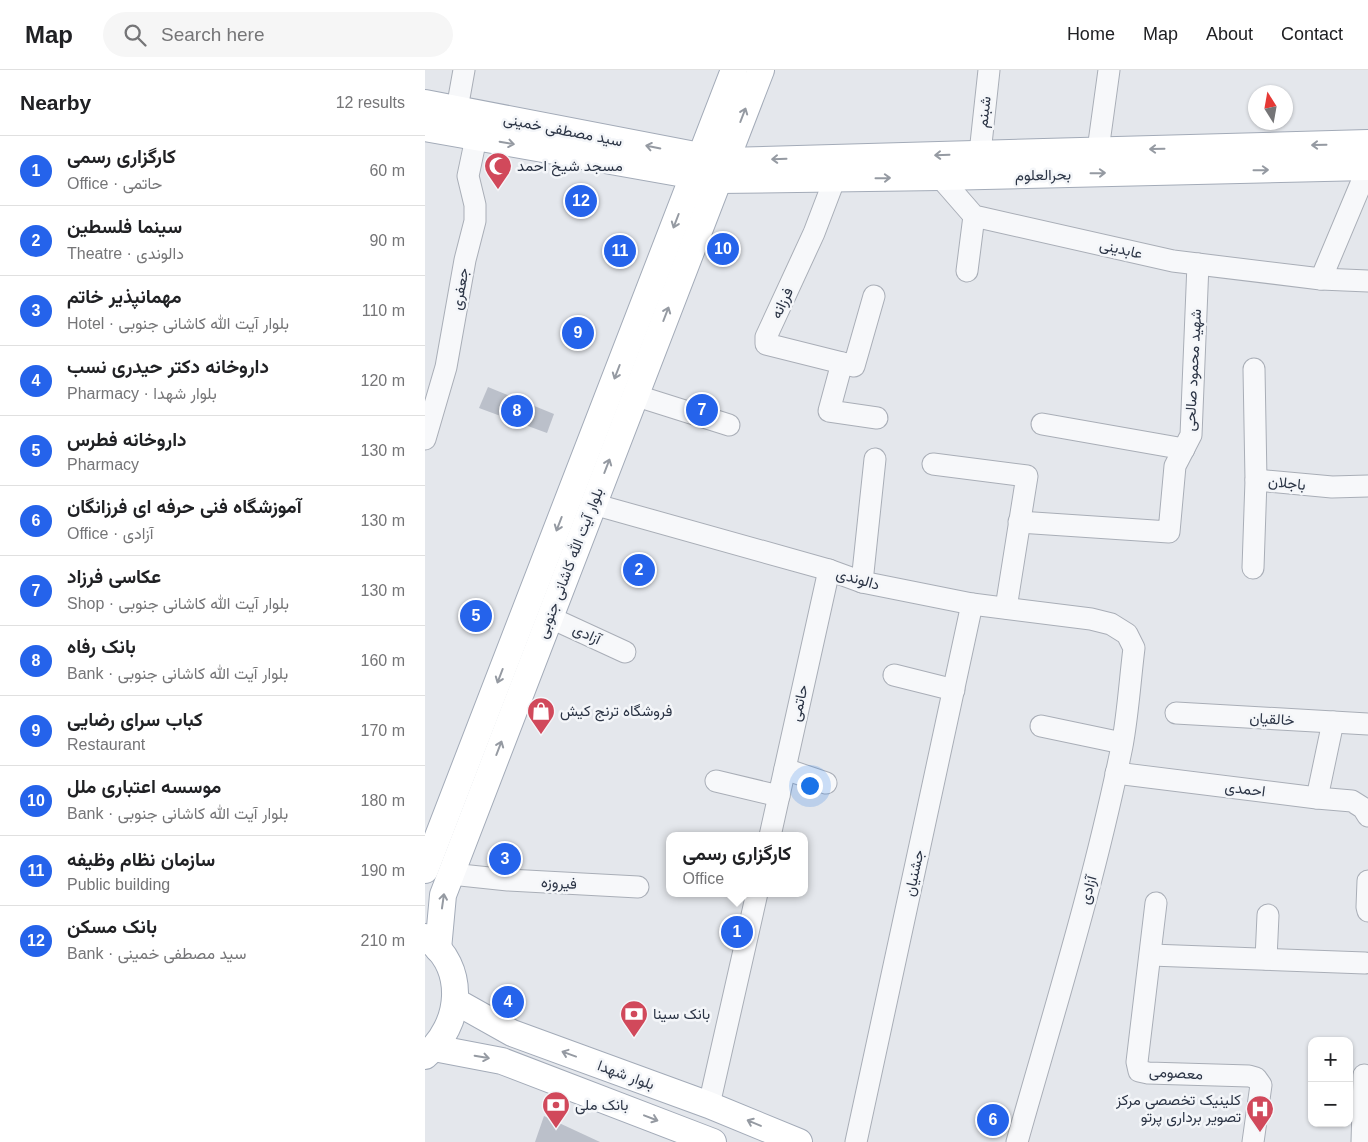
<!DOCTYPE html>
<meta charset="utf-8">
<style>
:root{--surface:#fff;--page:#f6f6f6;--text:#202124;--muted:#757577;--line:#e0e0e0;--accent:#2563eb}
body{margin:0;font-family:Arial,Vazirmatn,sans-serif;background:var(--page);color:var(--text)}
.controls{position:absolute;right:15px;bottom:15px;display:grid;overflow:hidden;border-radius:10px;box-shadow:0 1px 4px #0004}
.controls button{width:45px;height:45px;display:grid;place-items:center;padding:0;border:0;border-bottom:1px solid var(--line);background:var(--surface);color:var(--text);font:25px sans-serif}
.compass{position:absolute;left:823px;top:15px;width:45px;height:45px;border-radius:50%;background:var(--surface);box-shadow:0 1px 4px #0004;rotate:349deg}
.you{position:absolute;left:384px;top:715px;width:18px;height:18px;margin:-12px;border:4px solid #fff;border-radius:50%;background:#1a73e8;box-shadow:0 0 0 8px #1a73e833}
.badge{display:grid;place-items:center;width:32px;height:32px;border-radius:50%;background:var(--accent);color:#fff;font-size:16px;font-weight:700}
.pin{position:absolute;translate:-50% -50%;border:2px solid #fff;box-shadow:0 1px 5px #0006}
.popup{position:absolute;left:241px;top:762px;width:142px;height:65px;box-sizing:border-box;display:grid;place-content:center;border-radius:10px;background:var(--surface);filter:drop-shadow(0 1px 4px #0005);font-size:16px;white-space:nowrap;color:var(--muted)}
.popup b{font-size:19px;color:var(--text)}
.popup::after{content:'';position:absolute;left:50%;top:100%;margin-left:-10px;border:10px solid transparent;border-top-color:var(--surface)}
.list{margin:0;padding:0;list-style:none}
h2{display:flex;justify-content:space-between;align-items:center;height:65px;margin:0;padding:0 20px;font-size:21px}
h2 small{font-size:16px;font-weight:400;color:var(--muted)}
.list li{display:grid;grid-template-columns:32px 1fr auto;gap:15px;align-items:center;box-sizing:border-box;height:70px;padding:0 20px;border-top:1px solid var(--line)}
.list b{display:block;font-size:19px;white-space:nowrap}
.list p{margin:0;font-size:16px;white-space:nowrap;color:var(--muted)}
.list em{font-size:16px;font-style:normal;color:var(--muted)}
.icon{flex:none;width:28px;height:28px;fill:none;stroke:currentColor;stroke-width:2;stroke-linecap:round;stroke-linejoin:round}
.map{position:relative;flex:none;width:943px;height:1072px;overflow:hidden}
header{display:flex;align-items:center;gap:30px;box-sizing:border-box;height:70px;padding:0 25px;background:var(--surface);border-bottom:1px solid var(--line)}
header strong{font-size:24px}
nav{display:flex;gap:28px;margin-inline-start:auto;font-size:18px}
.search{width:350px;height:45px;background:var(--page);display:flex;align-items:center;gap:12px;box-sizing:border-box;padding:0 18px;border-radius:28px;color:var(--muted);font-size:19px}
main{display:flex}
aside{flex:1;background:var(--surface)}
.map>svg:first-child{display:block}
</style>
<header>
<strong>Map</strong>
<div class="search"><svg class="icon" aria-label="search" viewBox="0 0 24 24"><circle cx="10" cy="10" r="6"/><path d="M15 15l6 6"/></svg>Search here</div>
<nav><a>Home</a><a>Map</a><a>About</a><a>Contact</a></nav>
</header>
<main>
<aside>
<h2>Nearby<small>12 results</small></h2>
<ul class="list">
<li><span class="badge">1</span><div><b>کارگزاری رسمی</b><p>Office · حاتمی</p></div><em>60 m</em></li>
<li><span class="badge">2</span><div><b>سینما فلسطین</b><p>Theatre · دالوندی</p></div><em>90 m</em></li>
<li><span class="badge">3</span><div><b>مهمانپذیر خاتم</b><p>Hotel · بلوار آیت الله کاشانی جنوبی</p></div><em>110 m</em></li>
<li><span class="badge">4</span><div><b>داروخانه دکتر حیدری نسب</b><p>Pharmacy · بلوار شهدا</p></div><em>120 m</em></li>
<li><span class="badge">5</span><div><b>داروخانه فطرس</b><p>Pharmacy</p></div><em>130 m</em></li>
<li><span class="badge">6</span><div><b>آموزشگاه فنی حرفه ای فرزانگان</b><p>Office · آزادی</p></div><em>130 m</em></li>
<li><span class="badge">7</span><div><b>عکاسی فرزاد</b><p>Shop · بلوار آیت الله کاشانی جنوبی</p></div><em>130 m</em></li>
<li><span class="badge">8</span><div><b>بانک رفاه</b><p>Bank · بلوار آیت الله کاشانی جنوبی</p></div><em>160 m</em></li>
<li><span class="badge">9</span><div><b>کباب سرای رضایی</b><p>Restaurant</p></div><em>170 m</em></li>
<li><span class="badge">10</span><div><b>موسسه اعتباری ملل</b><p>Bank · بلوار آیت الله کاشانی جنوبی</p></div><em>180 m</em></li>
<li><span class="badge">11</span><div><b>سازمان نظام وظیفه</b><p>Public building</p></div><em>190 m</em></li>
<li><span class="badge">12</span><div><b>بانک مسکن</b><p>Bank · سید مصطفی خمینی</p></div><em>210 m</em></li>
</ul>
</aside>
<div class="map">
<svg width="943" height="1072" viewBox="0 0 943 1072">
<rect width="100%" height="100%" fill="#e4e7ec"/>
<g fill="#bbc0ca">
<polygon points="63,317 129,344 122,363 54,338"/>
<polygon points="119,1046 175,1072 110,1072"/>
</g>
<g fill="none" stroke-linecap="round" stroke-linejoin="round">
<g stroke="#a9aeb7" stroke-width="23">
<g id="minor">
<polyline points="32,39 39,0"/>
<polyline points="673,80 684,0"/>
<polyline points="555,83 564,0"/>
<polyline points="515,107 549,146 748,191 896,209 943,211"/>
<polyline points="410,108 389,163 341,267 341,274 429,296 449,226"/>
<polyline points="542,201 549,146"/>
<polyline points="896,209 943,97"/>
<polyline points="417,293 404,341 452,348"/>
<polyline points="209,325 304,355"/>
<polyline points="617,354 759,379"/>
<polyline points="0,369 21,297 40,190 50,151 50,135 43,106 51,68"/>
<polyline points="508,394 602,406 581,538"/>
<polyline points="831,410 907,417 943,416"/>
<path d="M168,434L404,500L437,512L547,534L666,549L686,554L702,564L709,578C705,610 703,644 697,676C670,810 629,941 592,1072"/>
<polyline points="594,452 744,462 750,396 766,365 773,194"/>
<polyline points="828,498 831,410 829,299"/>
<polyline points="437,512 450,389"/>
<polyline points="124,547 200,582"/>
<polyline points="469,605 529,620"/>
<polyline points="751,643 943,654"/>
<polyline points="616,656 697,673"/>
<polyline points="360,699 401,713"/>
<polyline points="691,703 892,728 927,731 938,738 943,746"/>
<polyline points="291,711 354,726"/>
<polyline points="892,728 908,652"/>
<polyline points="345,766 404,500"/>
<polyline points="26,804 83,810 213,817"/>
<polyline points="943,811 942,837 943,841"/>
<polyline points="731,833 712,992 714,1001 723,1003 824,1006 831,1008 836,1015 828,1072"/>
<polyline points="726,885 940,893"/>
<polyline points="841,889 843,845"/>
<polyline points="284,1035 332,823"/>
<polyline points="431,1072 547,534"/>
<polyline points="937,1072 939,1005"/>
</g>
</g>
<g stroke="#a3abb8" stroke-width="28">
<g id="major">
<polyline points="0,33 301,91 943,73"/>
<polyline points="0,58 293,110 515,107 943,97"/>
<polyline points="0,800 309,0"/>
<path d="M0,867C43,897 37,955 0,986"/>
<polyline points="13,879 18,825 336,0"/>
<polyline points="30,931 87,963 284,1035 374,1072"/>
<polyline points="9,978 77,991 288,1072"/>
</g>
</g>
<use href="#minor" stroke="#f7f8fa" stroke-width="21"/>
<use href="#major" stroke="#fff" stroke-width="26"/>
</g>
<defs><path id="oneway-shaft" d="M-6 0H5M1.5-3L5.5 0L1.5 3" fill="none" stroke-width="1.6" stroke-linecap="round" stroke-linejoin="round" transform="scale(1.25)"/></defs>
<g stroke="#959aa2">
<use href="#oneway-shaft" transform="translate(318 45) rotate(-69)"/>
<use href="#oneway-shaft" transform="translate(82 73) rotate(10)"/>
<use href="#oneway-shaft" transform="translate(894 75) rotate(179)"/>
<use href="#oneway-shaft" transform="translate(228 77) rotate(-169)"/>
<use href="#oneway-shaft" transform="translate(732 79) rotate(179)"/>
<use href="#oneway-shaft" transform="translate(517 85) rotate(178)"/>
<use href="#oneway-shaft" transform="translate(354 89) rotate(178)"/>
<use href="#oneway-shaft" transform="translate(836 100) rotate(-1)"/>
<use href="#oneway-shaft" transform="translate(673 103) rotate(-1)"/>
<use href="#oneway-shaft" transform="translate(458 108) rotate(-1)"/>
<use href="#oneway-shaft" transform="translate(251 151) rotate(111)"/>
<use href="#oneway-shaft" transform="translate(241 244) rotate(-69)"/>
<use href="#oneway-shaft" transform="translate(192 302) rotate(111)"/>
<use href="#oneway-shaft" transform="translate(182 396) rotate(-69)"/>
<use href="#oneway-shaft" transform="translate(134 454) rotate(111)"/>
<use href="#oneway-shaft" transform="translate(75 606) rotate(111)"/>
<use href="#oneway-shaft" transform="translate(74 678) rotate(-69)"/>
<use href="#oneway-shaft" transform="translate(18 831) rotate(-82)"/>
<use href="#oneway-shaft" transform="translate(144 984) rotate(-160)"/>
<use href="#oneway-shaft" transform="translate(57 987) rotate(10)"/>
<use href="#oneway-shaft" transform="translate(226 1048) rotate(21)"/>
<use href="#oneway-shaft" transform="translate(329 1053) rotate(-157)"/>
</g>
<defs>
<g id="mosque-pin" transform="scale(1.4375)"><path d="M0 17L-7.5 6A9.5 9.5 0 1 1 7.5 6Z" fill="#d1495b" stroke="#f4f6f9"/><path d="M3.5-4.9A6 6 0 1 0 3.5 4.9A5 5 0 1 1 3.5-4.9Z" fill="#fff"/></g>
<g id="shop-pin" transform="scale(1.4375)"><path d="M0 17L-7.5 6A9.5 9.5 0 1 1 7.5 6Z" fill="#d1495b" stroke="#f4f6f9"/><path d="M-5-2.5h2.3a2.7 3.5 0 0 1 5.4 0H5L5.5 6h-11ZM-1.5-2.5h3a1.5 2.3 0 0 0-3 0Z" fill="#fff"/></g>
<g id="bank-pin" transform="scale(1.4375)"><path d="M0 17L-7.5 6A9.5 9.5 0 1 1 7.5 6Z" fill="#d1495b" stroke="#f4f6f9"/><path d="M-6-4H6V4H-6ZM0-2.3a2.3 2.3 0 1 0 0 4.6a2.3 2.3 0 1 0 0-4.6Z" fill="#fff"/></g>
<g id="hospital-pin" transform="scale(1.4375)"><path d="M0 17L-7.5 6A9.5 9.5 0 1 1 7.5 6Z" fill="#d1495b" stroke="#f4f6f9"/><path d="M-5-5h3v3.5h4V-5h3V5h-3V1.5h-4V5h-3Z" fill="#fff"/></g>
</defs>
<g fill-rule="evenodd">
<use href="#mosque-pin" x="73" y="96"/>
<use href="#shop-pin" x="116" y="641"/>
<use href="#bank-pin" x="209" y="944"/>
<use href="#bank-pin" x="131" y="1035"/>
<use href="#hospital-pin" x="835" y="1039"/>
</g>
<g text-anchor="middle" stroke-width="5" stroke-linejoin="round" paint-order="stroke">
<g font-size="15" fill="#2b3445" stroke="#f4f6f9">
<text transform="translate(559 42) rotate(-84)" y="5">شبنم</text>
<text transform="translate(138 60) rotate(11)" y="5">سید مصطفی خمینی</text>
<text transform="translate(618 105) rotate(-1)" y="5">بحرالعلوم</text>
<text transform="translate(696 179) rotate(13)" y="5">عابدینی</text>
<text transform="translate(35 219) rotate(-80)" y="5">جعفری</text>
<text transform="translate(357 233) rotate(-65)" y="5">فرزانه</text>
<text transform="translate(768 300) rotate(-87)" y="5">شهید محمود صالحی</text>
<text transform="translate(862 413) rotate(6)" y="5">باجلان</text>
<text transform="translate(145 493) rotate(-69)" y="5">بلوار آیت الله کاشانی جنوبی</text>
<text transform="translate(433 509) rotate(16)" y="5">دالوندی</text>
<text transform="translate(162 564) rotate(25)" y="5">آزادی</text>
<text transform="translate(374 633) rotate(-77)" y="5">حاتمی</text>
<text transform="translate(847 649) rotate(3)" y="5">خالقیان</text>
<text transform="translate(820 719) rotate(7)" y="5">احمدی</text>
<text transform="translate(489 803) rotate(-78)" y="5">جشنیان</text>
<text transform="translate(134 813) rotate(3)" y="5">فیروزه</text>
<text transform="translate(663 820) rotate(-75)" y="5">آزادی</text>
<text transform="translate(751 1003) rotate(3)" y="5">معصومی</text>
<text transform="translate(201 1005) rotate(20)" y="5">بلوار شهدا</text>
</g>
<g font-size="15" fill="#2b3445" stroke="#f4f6f9" text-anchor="start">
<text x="92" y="101">مسجد شیخ احمد</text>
<text x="135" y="646">فروشگاه ترنج کیش</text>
<text x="228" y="949">بانک سینا</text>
<text x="816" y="1035" text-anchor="end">کلینیک تخصصی مرکز<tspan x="816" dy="17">تصویر برداری پرتو</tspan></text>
<text x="150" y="1040">بانک ملی</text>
</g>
</g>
</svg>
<div class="controls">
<button>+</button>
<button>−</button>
</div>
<svg class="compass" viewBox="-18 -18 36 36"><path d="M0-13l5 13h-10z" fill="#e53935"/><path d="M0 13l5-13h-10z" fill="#757577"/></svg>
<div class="you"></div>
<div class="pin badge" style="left:312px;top:862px">1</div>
<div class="popup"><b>کارگزاری رسمی</b>Office</div>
<div class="pin badge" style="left:214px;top:500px">2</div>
<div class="pin badge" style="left:80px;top:789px">3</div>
<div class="pin badge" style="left:83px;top:932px">4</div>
<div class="pin badge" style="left:51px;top:546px">5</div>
<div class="pin badge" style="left:568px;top:1050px">6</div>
<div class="pin badge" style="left:277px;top:340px">7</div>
<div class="pin badge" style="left:92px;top:341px">8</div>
<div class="pin badge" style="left:153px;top:263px">9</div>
<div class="pin badge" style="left:298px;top:179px">10</div>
<div class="pin badge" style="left:195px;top:181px">11</div>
<div class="pin badge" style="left:156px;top:131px">12</div>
</div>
</main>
